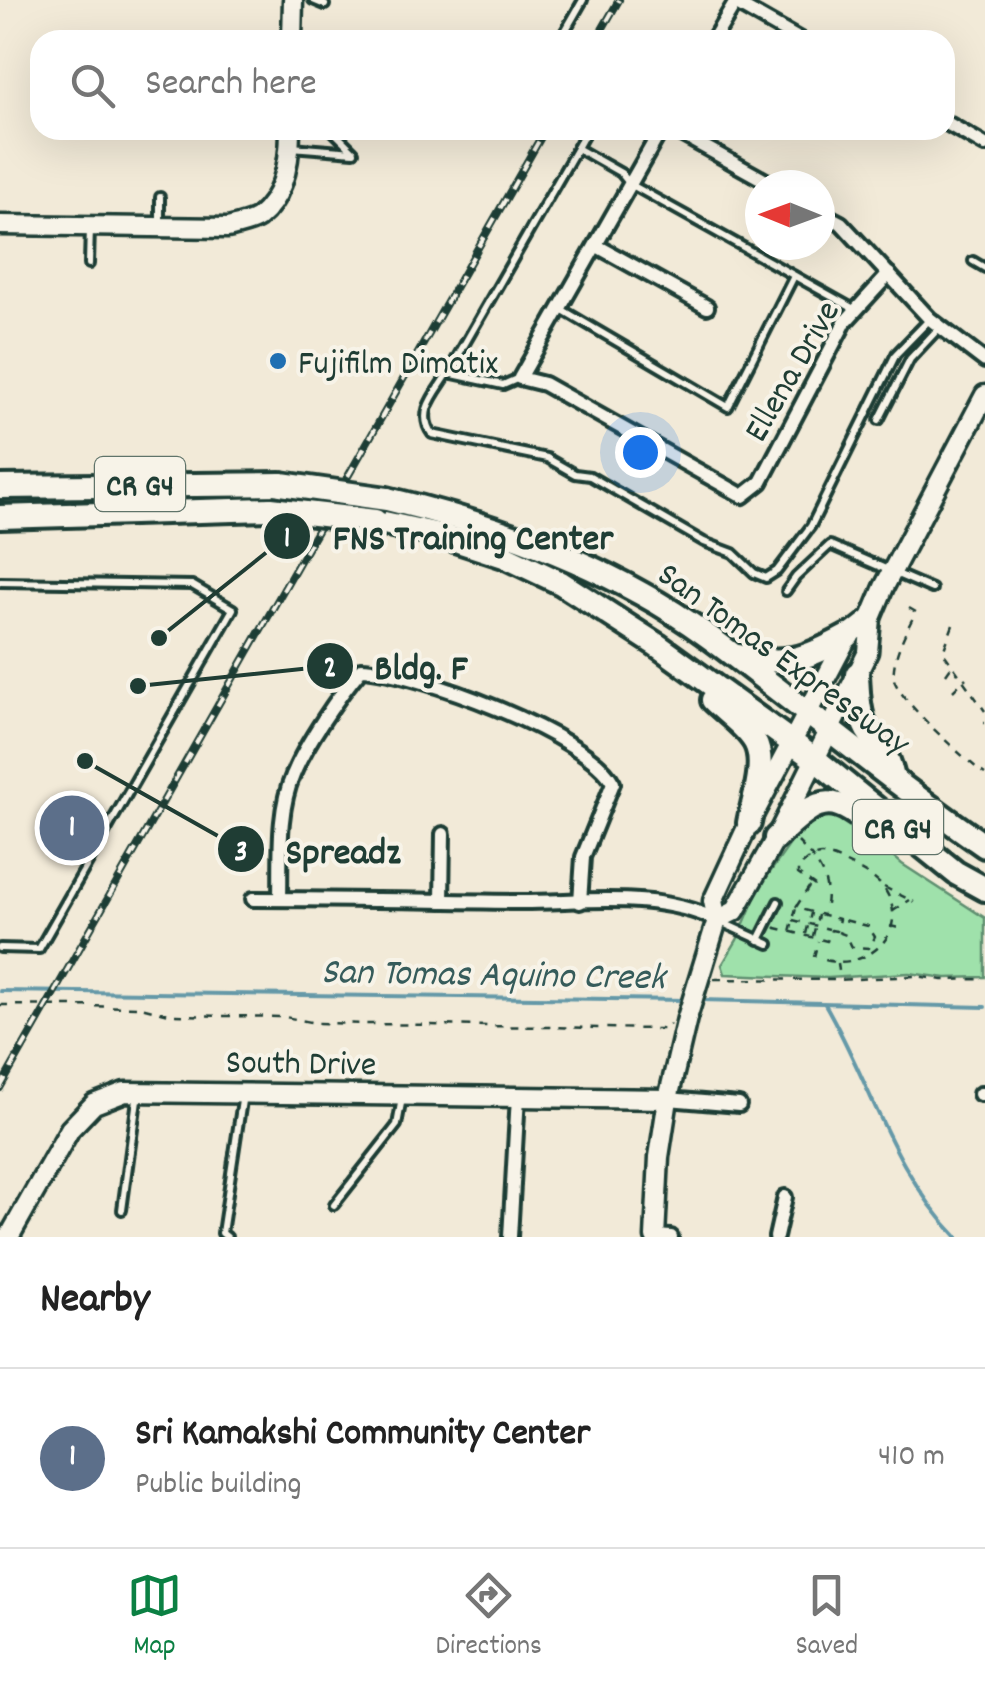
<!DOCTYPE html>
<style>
:root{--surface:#fff;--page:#f2f2f2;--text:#222;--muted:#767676;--line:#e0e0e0;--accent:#0b8043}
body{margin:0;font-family:Dekko,sans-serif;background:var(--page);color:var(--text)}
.compass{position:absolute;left:745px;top:170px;width:90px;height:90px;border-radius:50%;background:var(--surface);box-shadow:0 10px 40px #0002;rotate:271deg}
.you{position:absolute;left:640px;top:452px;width:35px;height:35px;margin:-25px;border:8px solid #fff;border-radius:50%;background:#1a73e8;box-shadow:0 0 0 15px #1a73e833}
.badge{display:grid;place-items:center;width:65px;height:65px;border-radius:50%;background:var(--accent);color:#fff;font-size:32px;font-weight:700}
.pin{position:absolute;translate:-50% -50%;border:5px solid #fff;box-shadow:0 2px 10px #0006}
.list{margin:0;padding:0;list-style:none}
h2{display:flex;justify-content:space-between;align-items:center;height:130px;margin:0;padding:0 40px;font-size:42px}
h2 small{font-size:32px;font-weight:400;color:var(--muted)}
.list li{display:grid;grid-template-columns:65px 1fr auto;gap:30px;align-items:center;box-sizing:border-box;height:180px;padding:0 40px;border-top:2px solid var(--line)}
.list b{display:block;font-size:38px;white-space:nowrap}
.list p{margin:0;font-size:32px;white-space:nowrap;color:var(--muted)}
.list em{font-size:32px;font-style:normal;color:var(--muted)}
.icon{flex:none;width:55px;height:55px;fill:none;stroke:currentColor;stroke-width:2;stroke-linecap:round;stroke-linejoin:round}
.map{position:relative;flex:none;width:985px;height:1237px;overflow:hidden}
.search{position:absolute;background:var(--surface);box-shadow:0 10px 40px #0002;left:30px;right:30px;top:30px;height:110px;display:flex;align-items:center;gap:25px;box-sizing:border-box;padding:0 35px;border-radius:30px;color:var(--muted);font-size:38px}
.sheet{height:310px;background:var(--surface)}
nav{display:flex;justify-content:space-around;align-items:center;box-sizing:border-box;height:140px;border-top:2px solid var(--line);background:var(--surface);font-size:28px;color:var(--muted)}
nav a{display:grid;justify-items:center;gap:5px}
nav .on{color:var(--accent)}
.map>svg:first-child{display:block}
</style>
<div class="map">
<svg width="985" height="1237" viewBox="0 0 985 1237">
<rect width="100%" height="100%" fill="#f2ead8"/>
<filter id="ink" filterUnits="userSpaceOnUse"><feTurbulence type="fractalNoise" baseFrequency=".01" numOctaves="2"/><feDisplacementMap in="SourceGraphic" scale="20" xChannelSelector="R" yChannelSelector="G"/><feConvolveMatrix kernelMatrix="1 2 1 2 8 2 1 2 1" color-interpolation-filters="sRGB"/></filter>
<g filter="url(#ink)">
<polygon fill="#9fe1ab" stroke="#5f8f70" stroke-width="2.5" points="820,813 846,815 902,864 985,918 985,977 946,978 909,973 828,978 725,974 722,965 737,940 759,888 802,827"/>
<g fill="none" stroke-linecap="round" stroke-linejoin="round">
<g stroke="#6599a8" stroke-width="4">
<polyline points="0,991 686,1000"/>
<polyline points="700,1000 985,1007"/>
<path d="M825,1004C870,1082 892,1170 957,1237"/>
</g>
<g stroke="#1f3d34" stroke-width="14">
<g id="lane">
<polyline points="313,0 325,5"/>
<polyline points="560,40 583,0"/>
<polyline points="332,130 353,151"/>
<polyline points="291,147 354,152"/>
<polyline points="577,148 587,130"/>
<polyline points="160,226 160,197"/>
<polyline points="973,261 985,268"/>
<polyline points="89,264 90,227"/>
<polyline points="561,309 728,407 794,276"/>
<polyline points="448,373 577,148 621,173 630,184 856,310"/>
<path d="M519,378L503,385L448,373C436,393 416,412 432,434L547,458L575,474L590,476L704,542L733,553L754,573L766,578L777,571L811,526L896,354L930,319"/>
<polyline points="879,420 910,359 940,327"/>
<polyline points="0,582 192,585 233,609 39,949 0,948"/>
<polyline points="786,591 796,577 830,545 932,589"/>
<polyline points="723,923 769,944"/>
<polyline points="759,940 778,902"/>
<polyline points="334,1205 397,1125 402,1098"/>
<polyline points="122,1210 138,1092"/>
<polyline points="227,1237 222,1233 243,1094"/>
</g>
</g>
<g stroke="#1f3d34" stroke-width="20">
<g id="street">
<polyline points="735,3 800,40"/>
<polyline points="713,40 737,0"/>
<polyline points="945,122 985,145"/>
<polyline points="661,130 520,378 544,384 743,496 761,482 845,322 889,274"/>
<polyline points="674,130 773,185"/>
<polyline points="820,212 841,223 930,319 985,361"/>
<polyline points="597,246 707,307"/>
<path d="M253,899C342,899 432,901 521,902C588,902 655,891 717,920"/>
<path d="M280,899C281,859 277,812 293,775C306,743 339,695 361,669C415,671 589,735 613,783L583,857L580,902"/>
<polyline points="442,901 443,834"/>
<polyline points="980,1094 985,1094"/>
<polyline points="668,1099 739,1105"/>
<polyline points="655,1236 671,1237"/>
<polyline points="510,1237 518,1096"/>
<polyline points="776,1237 785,1197"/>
</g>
</g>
<g stroke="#1f3d34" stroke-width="25">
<g id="secondary">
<polyline points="292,40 293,0"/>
<path d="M0,225L228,228C237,225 251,223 258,218C284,197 290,160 290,130"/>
<polyline points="717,920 735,911 776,838 868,652 871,618 884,587 985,395"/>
<polyline points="9,1237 70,1129 94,1104 125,1092 668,1099"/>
<polyline points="655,1237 659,1157 668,1099 687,1018 717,920 713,901 749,823 848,636 871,618"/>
</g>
</g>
<g stroke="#1f3d34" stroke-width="30">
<g id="highway">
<polyline points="0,487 281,484"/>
<path d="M387,499C476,520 562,549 642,594C688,619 731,653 773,686C843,740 912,796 985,846"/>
<polyline points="0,517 271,509"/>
<polyline points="375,521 443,536 504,556 561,583 657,645 816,760 956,873 985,889"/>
<path d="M738,656C787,666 804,660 848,636"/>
<path d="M857,674C858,692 858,714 867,730C881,753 886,747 893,778"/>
<path d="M713,700C726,713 746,726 755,742C767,764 753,800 749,823"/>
<path d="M776,838C828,786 835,798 888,838"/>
</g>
</g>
<g stroke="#1f3d34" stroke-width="2.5" stroke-dasharray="8 8" stroke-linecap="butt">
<path d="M909,608L916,612C907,629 891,659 894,679C897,698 967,762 985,774"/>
<polyline points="953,625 943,652 985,711"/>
<polyline points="946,674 955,661"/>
<polyline points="800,680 804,683"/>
<polyline points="953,691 966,678"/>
<polyline points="984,723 985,723"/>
<path d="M798,842C819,863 833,883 824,913"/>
<path d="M815,886L798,874V869C813,850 826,853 846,863C860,870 876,877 885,890C912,932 867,971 825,960"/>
<polyline points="884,887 914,902"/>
<polyline points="796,907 811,884"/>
<polyline points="893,911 910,900"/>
<polyline points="793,920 829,929"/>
<polyline points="890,926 903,929"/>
<path d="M775,927L776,928C793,932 810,937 827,941L831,930L836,931L839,919L796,908L790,932"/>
<polyline points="838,932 846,935 852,947 869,948 875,937 868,926 840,919"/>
<polyline points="806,934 811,913"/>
<polyline points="813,936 818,915"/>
<polyline points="814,957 818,941"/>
<polyline points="838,963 840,979"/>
<polyline points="714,979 836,980 916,976 943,980 985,979"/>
<polyline points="0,1005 141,1007 173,1015 285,1017 316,1023 658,1029 665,1029 670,1024"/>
</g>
<use href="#lane" stroke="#f7f3e8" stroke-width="6"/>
<use href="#street" stroke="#f7f3e8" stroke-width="12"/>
<use href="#secondary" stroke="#f7f3e8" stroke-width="18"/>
<use href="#highway" stroke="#f7f3e8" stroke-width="22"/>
<g stroke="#1f3d34" stroke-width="8">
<g id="rail">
<polyline points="596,40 619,0"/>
<polyline points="0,1088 545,130"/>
</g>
</g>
<use href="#rail" stroke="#f7f3e8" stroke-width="4" stroke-dasharray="11" stroke-linecap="butt"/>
<g stroke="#1f3d34" stroke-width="30" stroke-linecap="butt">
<g id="highway-bridge">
<polyline points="281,484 387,499"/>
<polyline points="271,509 375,521"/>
</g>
</g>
<use href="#highway-bridge" stroke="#f7f3e8" stroke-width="22"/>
</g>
</g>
<circle fill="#1f6fb2" stroke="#f7f3e8" stroke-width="4" cx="278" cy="361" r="10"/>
<g text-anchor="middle" stroke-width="8" stroke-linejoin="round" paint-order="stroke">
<g fill="#f7f3e8" stroke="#60746a" stroke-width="2.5">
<rect x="95" y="457" width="90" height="54" rx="8"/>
<rect x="853" y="800" width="90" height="54" rx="8"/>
</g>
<g font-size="32" font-weight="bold" fill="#1f3d34">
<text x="140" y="495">CR G4</text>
<text x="898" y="838">CR G4</text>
</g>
<g font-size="35" fill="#1f3d34" stroke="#f7f3e8" text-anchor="start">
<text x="298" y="373">Fujifilm Dimatix</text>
</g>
<g font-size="35" fill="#1f3d34" stroke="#f7f3e8">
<text transform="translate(790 370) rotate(-60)" y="12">Ellena Drive</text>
<text transform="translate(785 657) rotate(36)" y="12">San Tomas Expressway</text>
<text transform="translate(301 1061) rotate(1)" y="12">South Drive</text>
</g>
<g font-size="38" font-style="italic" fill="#365c5b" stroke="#f7f3e8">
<text transform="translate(493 972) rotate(1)" y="13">San Tomas Aquino Creek</text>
</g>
</g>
<path fill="none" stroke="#1f3d34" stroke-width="4" d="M159 638L287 536M138 686L330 666M85 761L241 849"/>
<g fill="#1f3d34" stroke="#f7f3e8" stroke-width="4">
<circle cx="159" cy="638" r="10"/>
<circle cx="138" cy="686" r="10"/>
<circle cx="85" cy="761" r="10"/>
<circle cx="287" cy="536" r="25"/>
<circle cx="330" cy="666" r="25"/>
<circle cx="241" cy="849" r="25"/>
</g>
<g font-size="30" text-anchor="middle" font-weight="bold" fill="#fff">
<text x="287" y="546">1</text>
<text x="330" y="676">2</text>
<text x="241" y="860">3</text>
</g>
<g font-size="38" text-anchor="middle" font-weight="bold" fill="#1f3d34" stroke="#f7f3e8" stroke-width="8" stroke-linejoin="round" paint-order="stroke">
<text x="473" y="549">FNS Training Center</text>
<text x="421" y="679">Bldg. F</text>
<text x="343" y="863">Spreadz</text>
</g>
</svg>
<svg class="compass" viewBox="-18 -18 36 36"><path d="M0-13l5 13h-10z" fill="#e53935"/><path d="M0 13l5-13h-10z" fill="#767676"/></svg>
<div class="you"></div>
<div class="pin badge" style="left:72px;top:828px;background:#5c6f8a">1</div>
<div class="search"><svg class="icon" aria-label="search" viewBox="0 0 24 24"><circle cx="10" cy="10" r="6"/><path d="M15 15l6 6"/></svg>Search here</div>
</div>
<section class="sheet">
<h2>Nearby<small></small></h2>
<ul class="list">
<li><span class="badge" style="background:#5c6f8a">1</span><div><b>Sri Kamakshi Community Center</b><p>Public building</p></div><em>410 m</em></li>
</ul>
</section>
<nav>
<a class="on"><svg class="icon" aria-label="map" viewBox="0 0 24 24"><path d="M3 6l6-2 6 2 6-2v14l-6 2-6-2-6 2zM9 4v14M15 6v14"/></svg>Map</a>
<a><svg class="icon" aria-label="directions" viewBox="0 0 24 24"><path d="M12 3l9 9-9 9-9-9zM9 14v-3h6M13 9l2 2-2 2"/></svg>Directions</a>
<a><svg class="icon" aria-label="saved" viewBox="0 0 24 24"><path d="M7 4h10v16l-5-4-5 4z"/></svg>Saved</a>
</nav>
